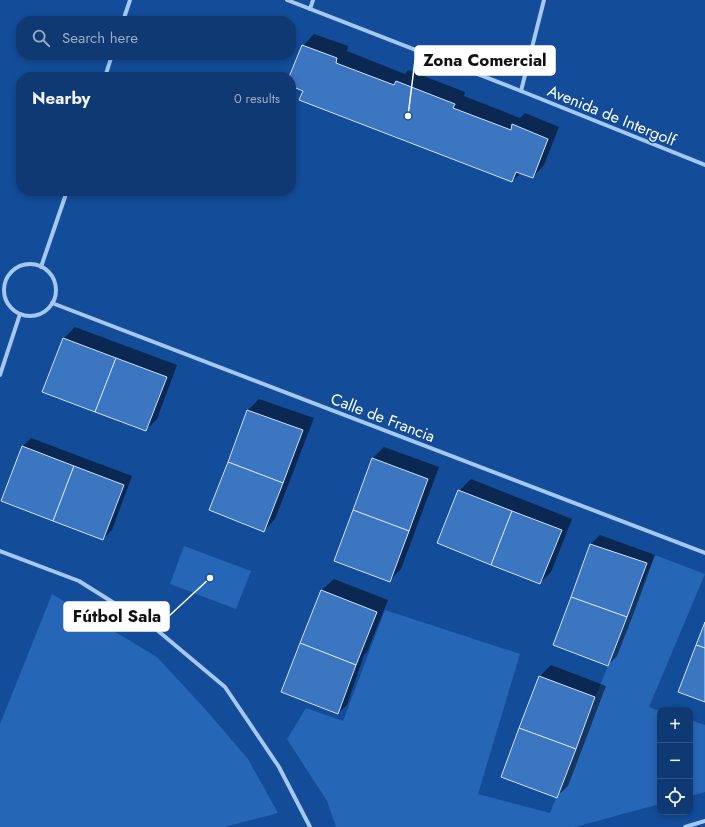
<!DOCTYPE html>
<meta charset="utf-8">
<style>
:root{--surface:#0e3972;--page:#174077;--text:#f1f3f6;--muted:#9bacc4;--line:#2e5384}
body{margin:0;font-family:Jost,sans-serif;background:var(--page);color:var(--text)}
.controls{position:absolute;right:12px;bottom:12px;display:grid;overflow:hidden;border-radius:8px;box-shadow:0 2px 6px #0003}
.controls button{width:36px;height:36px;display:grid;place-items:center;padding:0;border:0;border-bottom:1px solid var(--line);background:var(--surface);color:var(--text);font:20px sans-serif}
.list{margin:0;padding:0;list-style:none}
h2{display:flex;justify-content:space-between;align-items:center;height:52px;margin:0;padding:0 16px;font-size:17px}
h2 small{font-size:13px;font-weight:400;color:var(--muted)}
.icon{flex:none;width:22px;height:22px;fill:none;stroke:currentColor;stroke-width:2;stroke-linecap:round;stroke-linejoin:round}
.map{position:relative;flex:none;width:705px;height:827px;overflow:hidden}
.search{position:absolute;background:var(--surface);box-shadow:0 2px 6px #0003;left:16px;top:16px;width:280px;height:44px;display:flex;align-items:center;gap:10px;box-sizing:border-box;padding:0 14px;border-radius:16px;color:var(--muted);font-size:15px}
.panel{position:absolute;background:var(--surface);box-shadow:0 2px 6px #0003;left:16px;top:72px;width:280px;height:124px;border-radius:16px}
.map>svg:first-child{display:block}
</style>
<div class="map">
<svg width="705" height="827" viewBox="0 0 705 827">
<rect width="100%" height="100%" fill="#134c98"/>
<g fill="#2666b6">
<polygon points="184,546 251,571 236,609 170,584"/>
<polygon points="655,555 705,574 649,707 660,711 660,804 575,827 336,827 327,801 287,739 306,708 343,721 385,610 520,654 478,794 550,813 627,617"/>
<polygon points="52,594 157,657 206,710 248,759 278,813 224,827 0,827 0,724"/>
<polygon points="690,720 705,725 705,792 690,796"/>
</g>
<g fill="#0007">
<polygon points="314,34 348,46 347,51 405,74 408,70 465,92 464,96 520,118 525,113 559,127 544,165 533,177 521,173 512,181 291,85 291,77 290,77 303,46"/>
<polygon points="75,327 177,365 157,419 146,430 43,391 64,338"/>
<polygon points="259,399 314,418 275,519 264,531 210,510 248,410"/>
<polygon points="31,438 132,476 112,530 103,539 23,446"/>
<polygon points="384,447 439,467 401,569 389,581 373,458"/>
<polygon points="471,479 572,519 551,572 540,583 459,491"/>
<polygon points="600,535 655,555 636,607 617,656 608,665 554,644 591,544"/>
<polygon points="334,579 388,600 367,652 364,655 347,705 338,713 301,643 322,590"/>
<polygon points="551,665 606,686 568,786 556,797 539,677"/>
</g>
<g fill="#3c76c0" stroke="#cde2fd">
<polygon points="302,45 337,58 336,63 394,85 396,81 455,104 453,108 511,130 512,124 548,139 533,178 516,172 512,182 299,100 303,91 291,86 291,77 289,77"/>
<polygon points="63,338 116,358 95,412 42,392"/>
<polygon points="116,358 167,377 146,431 95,412"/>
<polygon points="247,410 303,430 283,483 228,462"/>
<polygon points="22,446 74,466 53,521 1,501"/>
<polygon points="372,458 428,479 409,531 353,510"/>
<polygon points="228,462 283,483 264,532 209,510"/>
<polygon points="74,466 124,485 103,540 53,521"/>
<polygon points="458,490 512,511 491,565 437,543"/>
<polygon points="353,510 409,531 390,582 334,561"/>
<polygon points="512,511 562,530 540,584 491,565"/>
<polygon points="590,544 647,563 627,617 571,597"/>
<polygon points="321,590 377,612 356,665 300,643"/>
<polygon points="571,597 627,617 608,666 553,645"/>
<polygon points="705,622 705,648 696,645"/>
<polygon points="300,643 356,665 338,714 281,692"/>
<polygon points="696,645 705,648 705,702 678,692"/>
<polygon points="539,676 595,697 576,749 519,728"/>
<polygon points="519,728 576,749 557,798 501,777"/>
</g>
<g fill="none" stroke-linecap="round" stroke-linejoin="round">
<g stroke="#a5c8f3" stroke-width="4">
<polyline points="287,0 521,91 705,165"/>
<polyline points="310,9 313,0"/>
<polyline points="123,21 130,0"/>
<polyline points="105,77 112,55"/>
<polyline points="521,91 544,0"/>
<circle cx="30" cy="290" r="26"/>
<polyline points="41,267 67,191"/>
<polyline points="52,303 705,553"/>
<polyline points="0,375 20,314"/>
<polyline points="0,551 79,581 157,630 225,687 279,767 310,827"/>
<polyline points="685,827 705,821"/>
</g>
</g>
<g text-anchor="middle" stroke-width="3" stroke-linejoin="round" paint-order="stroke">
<g font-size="16" fill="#fff" stroke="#134c98">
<text transform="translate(612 115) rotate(22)" y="6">Avenida de Intergolf</text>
<text transform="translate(383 417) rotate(21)" y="6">Calle de Francia</text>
</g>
</g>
<path fill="none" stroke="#fff" stroke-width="1.5" d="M408 116L415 60M210 578L169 616"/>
<g fill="#fff" stroke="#134c98" stroke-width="1.5">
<circle cx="408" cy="116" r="4"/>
<circle cx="210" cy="578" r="4"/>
</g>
<g fill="#fff" stroke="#fff" stroke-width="1.5">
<rect x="415" y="46" width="140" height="29" rx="4"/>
<rect x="64" y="602" width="105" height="29" rx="4"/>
</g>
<g font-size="17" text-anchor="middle" font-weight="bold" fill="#111">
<text x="485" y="66">Zona Comercial</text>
<text x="117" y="622">Fútbol Sala</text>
</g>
</svg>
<div class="controls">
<button>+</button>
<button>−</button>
<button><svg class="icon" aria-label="locate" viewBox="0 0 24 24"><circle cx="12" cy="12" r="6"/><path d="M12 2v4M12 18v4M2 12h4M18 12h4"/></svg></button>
</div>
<div class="search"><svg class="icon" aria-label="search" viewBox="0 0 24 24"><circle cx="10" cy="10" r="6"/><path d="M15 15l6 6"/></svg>Search here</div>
<section class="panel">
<h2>Nearby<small>0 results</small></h2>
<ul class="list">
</ul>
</section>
</div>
